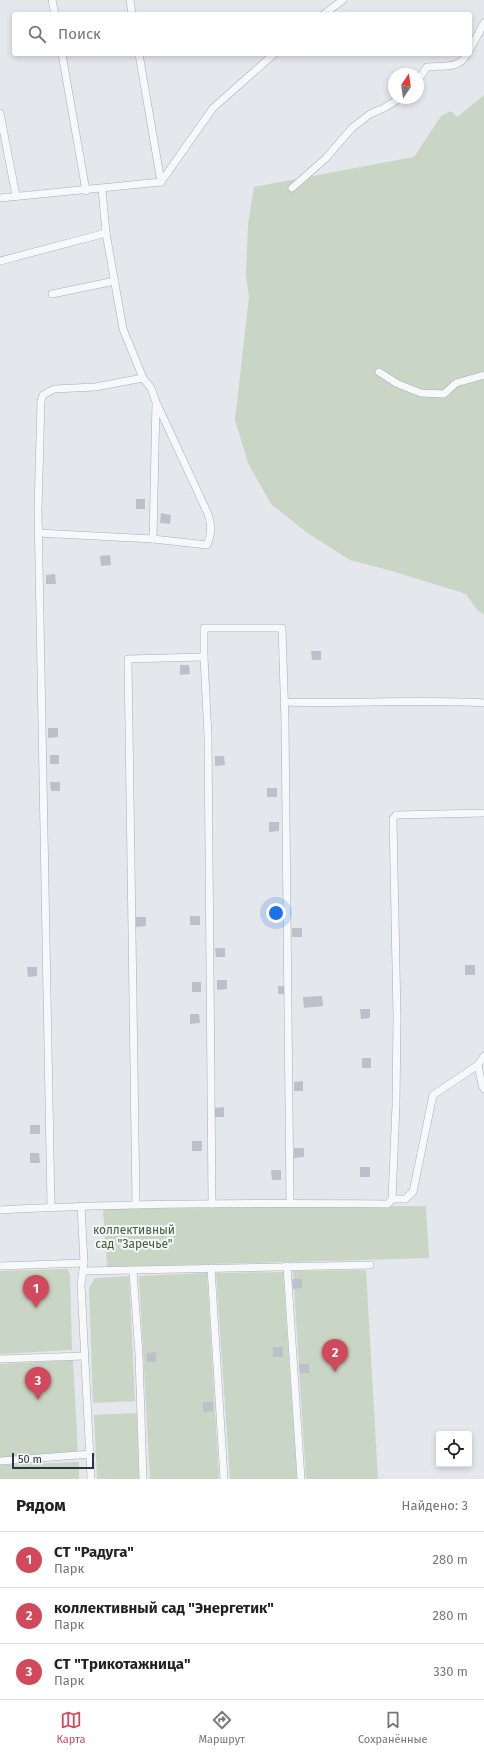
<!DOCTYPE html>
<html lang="ru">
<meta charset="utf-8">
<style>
:root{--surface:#fff;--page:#f6f6f6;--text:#222;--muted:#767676;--line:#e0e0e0;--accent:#d1495b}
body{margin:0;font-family:"Fira Sans",sans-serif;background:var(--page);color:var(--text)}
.controls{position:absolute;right:12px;bottom:12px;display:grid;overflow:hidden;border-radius:4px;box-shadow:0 2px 6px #0003}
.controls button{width:36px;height:36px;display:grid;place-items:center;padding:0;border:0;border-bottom:1px solid var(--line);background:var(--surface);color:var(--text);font:20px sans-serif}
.compass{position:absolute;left:388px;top:68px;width:36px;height:36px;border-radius:50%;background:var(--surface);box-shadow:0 2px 6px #0003;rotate:13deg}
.scale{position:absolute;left:12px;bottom:10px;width:82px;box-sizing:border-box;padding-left:4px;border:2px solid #2b3445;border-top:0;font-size:11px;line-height:14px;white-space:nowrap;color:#2b3445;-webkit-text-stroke:3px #f4f6f9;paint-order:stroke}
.you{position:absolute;left:276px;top:913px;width:14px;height:14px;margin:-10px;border:3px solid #fff;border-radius:50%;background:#1a73e8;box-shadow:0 0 0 6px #1a73e833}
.badge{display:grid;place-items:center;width:26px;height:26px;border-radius:50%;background:var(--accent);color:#fff;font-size:13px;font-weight:700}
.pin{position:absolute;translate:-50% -33px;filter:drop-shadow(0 1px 2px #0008)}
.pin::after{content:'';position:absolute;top:21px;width:14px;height:12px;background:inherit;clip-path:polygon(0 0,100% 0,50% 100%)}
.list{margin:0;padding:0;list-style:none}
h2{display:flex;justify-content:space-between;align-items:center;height:52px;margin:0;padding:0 16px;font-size:17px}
h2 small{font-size:13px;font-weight:400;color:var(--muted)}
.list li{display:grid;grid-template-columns:26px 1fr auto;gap:12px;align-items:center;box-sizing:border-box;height:56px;padding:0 16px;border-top:1px solid var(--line)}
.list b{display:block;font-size:15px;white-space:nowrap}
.list p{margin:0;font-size:13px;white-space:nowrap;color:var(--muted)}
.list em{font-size:13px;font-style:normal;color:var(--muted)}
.icon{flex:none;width:22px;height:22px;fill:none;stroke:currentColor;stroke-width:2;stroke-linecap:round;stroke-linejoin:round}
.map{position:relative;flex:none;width:484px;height:1479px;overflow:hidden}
.search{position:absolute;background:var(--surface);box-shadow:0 2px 6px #0003;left:12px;right:12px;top:12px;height:44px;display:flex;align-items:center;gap:10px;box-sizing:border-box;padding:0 14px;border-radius:4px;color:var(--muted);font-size:15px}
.sheet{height:220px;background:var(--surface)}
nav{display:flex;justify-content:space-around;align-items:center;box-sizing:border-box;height:56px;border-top:1px solid var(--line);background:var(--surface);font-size:11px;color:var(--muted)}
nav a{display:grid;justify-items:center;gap:2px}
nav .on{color:var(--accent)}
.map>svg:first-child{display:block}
</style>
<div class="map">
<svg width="484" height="1479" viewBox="0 0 484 1479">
<rect width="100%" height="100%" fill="#e4e7ec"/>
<g fill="#c9d6c5">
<polygon points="484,95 484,615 477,610 466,594 392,571 350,560 306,532 271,504 248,463 235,420 249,297 246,276 248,224 254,187 414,157 441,116 451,111 457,117"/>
<polygon points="426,1206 429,1258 107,1267 103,1209"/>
<polygon points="67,1269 70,1274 72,1350 0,1354 0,1271"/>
<polygon points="366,1270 378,1479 306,1479 293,1271"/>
<polygon points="283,1272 297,1479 230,1479 216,1273"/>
<polygon points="207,1273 219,1479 150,1479 139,1276"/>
<polygon points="129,1276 135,1401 93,1403 89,1288 95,1278"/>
<polygon points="73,1360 78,1454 0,1458 0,1364"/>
<polygon points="137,1413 139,1479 97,1479 94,1415"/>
<polygon points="79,1462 79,1479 0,1479 0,1465"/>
</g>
<g fill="#bbc0ca">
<rect x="136" y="499" width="9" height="10"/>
<polygon points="161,513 171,515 170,524 160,523"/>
<polygon points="110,555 111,565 101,566 100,556"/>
<polygon points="55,574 56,584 46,584 46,575"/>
<polygon points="311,651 321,651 321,660 312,660"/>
<polygon points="180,665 189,665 190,674 180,675"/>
<polygon points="48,728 58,728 58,737 48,738"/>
<rect x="50" y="755" width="9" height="9"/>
<polygon points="215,756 224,756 225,765 215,766"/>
<polygon points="50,782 60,782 60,791 51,791"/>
<rect x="267" y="788" width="10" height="9"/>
<polygon points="269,822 279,822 279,831 269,832"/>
<rect x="190" y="916" width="10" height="9"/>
<polygon points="136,917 146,917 146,926 136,927"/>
<rect x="292" y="928" width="10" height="9"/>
<polygon points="215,948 225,948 225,957 216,957"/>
<rect x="465" y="965" width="10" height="10"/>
<polygon points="27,967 37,967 37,976 28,977"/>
<polygon points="217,980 227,980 227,989 217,990"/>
<rect x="192" y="982" width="9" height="10"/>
<rect x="278" y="986" width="8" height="8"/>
<polygon points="322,996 323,1006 304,1008 303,997"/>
<polygon points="360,1009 370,1009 370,1018 361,1019"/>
<polygon points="190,1014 199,1014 200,1023 190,1024"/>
<rect x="362" y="1058" width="9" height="10"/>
<polygon points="303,1081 303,1091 294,1091 294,1082"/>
<polygon points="224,1107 224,1117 214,1117 214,1108"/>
<rect x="30" y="1125" width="10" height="9"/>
<rect x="192" y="1141" width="10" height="10"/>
<polygon points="294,1148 304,1148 304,1157 294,1158"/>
<polygon points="30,1153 39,1153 40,1163 30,1163"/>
<rect x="360" y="1167" width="10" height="10"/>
<polygon points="271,1170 281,1170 281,1180 272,1180"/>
<polygon points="292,1279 302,1279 302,1288 293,1289"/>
<rect x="273" y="1347" width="10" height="10"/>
<polygon points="156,1352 156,1362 147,1362 147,1353"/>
<polygon points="299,1364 309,1364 309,1373 300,1373"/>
<polygon points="203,1402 213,1402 213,1411 203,1412"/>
</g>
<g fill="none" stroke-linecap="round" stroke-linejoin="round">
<g stroke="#a9aeb7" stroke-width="8">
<g id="service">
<polyline points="52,0 55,14"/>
<polyline points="130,0 132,14"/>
<polyline points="324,14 343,0"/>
<polyline points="470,49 484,23"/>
<polyline points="62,54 86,191"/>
<path d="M418,80L427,67C442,65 459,70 467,54"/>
<polyline points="0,113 16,196"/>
<polyline points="161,182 213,108 274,54"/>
<polyline points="292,188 326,158 352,128 370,114 384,108 400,98"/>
<polyline points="0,198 161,182 139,54"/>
<polyline points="0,261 106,233"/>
<polyline points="52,294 115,281"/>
<polyline points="379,372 398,384 421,393 444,394 456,383 484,375"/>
<polyline points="38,533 153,539 156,402 151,388 143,378 123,329 106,233 102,189"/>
<path d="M153,539L207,545C212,534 212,525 208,514L157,404"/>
<path d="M284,702C351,704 418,699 484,703"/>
<polyline points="478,1065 482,1085 484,1089"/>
<polyline points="392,1199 405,1199 413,1192 433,1095 478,1065 484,1056"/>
<polyline points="212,1204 208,736 204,657 204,628 282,628 285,721 290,1203"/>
<polyline points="136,1205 128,659 204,657"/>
<polyline points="81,1206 84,1263 81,1284 91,1479"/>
<polyline points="51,1207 38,510 41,401 43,395 54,389 95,387 143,378"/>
<path d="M0,1210C129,1203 259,1203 388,1204L392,1199L396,1105L397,1016L393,819L396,815L484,813"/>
<polyline points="0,1266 84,1263"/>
<polyline points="287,1266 301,1479"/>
<polyline points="211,1268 224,1479"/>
<polyline points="83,1271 370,1265"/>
<polyline points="133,1271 139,1355 143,1479"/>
<polyline points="0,1359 84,1356"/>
<polyline points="0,1461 91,1454"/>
</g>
</g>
<use href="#service" stroke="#f7f8fa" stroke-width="7"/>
</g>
<g text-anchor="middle" stroke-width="4" stroke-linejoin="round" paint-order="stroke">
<g font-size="12" fill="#3f6138" stroke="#f4f6f9">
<text x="134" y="1234">коллективный<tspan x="134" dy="14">сад "Заречье"</tspan></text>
</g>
</g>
</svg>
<div class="controls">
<button><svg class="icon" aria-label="locate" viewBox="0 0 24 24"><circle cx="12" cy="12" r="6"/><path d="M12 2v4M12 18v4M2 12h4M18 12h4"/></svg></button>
</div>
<svg class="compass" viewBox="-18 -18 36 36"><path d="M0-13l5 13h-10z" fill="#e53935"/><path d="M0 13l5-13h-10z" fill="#767676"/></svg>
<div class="scale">50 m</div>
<div class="you"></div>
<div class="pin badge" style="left:36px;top:1308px">1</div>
<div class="pin badge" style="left:335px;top:1372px">2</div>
<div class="pin badge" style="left:38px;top:1400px">3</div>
<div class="search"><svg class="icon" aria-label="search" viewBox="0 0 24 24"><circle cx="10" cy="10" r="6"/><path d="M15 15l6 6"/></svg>Поиск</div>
</div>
<section class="sheet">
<h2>Рядом<small>Найдено: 3</small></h2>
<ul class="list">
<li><span class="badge">1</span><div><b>СТ &quot;Радуга&quot;</b><p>Парк</p></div><em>280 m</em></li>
<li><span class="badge">2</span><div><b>коллективный сад &quot;Энергетик&quot;</b><p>Парк</p></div><em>280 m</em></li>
<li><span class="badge">3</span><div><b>СТ &quot;Трикотажница&quot;</b><p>Парк</p></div><em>330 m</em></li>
</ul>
</section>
<nav>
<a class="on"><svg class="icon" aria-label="map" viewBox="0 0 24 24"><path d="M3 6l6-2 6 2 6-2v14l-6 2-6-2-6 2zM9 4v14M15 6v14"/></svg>Карта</a>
<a><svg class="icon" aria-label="directions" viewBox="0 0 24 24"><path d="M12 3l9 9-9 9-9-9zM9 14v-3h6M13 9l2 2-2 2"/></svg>Маршрут</a>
<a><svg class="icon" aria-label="saved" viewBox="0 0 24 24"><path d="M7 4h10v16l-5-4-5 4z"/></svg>Сохранённые</a>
</nav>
